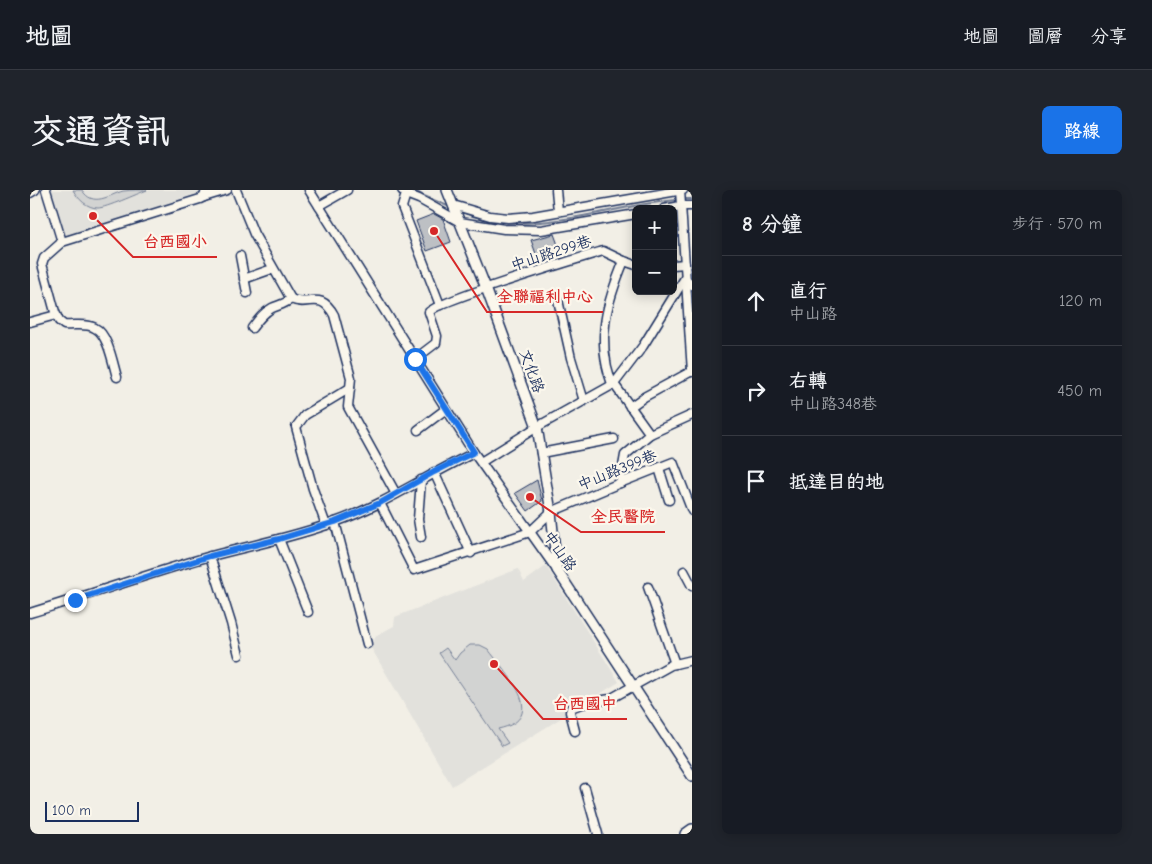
<!DOCTYPE html>
<html lang="zh-TW">
<meta charset="utf-8">
<style>
:root{--surface:#171b24;--page:#20242c;--text:#f1f3f6;--muted:#9ea1a6;--line:#363941;--accent:#1a73e8}
body{margin:0;font-family:"Comic Neue","LXGW WenKai TC",sans-serif;background:var(--page);color:var(--text)}
.controls{position:absolute;right:15px;top:15px;display:grid;overflow:hidden;border-radius:8px;box-shadow:0 2px 12px #0003}
.controls button{width:45px;height:45px;display:grid;place-items:center;padding:0;border:0;border-bottom:1px solid var(--line);background:var(--surface);color:var(--text);font:25px sans-serif}
.scale{position:absolute;left:15px;bottom:12px;width:94px;box-sizing:border-box;padding-left:5px;border:2px solid #1b2f5e;border-top:0;font-size:14px;line-height:18px;white-space:nowrap;color:#1b2f5e;-webkit-text-stroke:4px #fbf7ec;paint-order:stroke}
.stop{position:absolute;width:15px;height:15px;margin:-11px;border:4px solid #1a73e8;border-radius:50%;background:#fff}
.stop.end{background:#1a73e8;border-color:#fff;box-shadow:0 1px 5px #0008}
.list{margin:0;padding:0;list-style:none}
h2{display:flex;justify-content:space-between;align-items:center;height:65px;margin:0;padding:0 20px;font-size:21px}
h2 small{font-size:16px;font-weight:400;color:var(--muted)}
.list li{display:grid;grid-template-columns:32px 1fr auto;gap:15px;align-items:center;box-sizing:border-box;height:90px;padding:0 20px;border-top:1px solid var(--line)}
.list b{display:block;font-size:19px;white-space:nowrap}
.list p{margin:0;font-size:16px;white-space:nowrap;color:var(--muted)}
.list em{font-size:16px;font-style:normal;color:var(--muted)}
.icon{flex:none;width:28px;height:28px;fill:none;stroke:currentColor;stroke-width:2;stroke-linecap:round;stroke-linejoin:round}
.map{position:relative;flex:none;width:662px;height:644px;overflow:hidden;border-radius:8px}
header{display:flex;align-items:center;gap:30px;box-sizing:border-box;height:70px;padding:0 25px;background:var(--surface);border-bottom:1px solid var(--line)}
header strong{font-size:24px}
nav{display:flex;gap:28px;margin-inline-start:auto;font-size:18px}
.intro{display:flex;align-items:center;justify-content:space-between;box-sizing:border-box;height:120px;padding:0 30px}
h1{margin:0;font-size:35px}
.button{padding:12px 22px;border-radius:8px;background:var(--accent);color:#fff;font-size:18px;font-weight:700}
main{display:flex;gap:30px;padding:0 30px}
aside{flex:1;background:var(--surface);border-radius:8px;box-shadow:0 2px 12px #0003}
.map>svg:first-child{display:block}
</style>
<header>
<strong>地圖</strong>
<nav><a>地圖</a><a>圖層</a><a>分享</a></nav>
</header>
<div class="intro"><h1>交通資訊</h1><a class="button">路線</a></div>
<main>
<div class="map">
<svg width="662" height="644" viewBox="0 0 662 644">
<rect width="100%" height="100%" fill="#f2efe6"/>
<filter id="ink" filterUnits="userSpaceOnUse"><feTurbulence type="fractalNoise" baseFrequency=".02" numOctaves="2"/><feDisplacementMap in="SourceGraphic" scale="10" xChannelSelector="R" yChannelSelector="G"/><feConvolveMatrix kernelMatrix="1 2 1 2 8 2 1 2 1" color-interpolation-filters="sRGB"/></filter>
<g filter="url(#ink)">
<g fill="#e2e1dc">
<polygon points="18,0 174,0 174,1 36,47"/>
<polygon points="516,376 589,492 422,596 340,456 347,445 364,436 365,427 488,379 494,392"/>
</g>
<g fill="#d2d3d2" stroke="#768198">
<path d="M43,0H52C63,18 79,5 93,1C101,0 110,0 117,0C107,4 76,18 68,18C57,18 48,9 43,0Z"/>
<path d="M440,455H450L458,459C475,482 521,528 468,539L478,553L472,556L409,463L416,458L425,470L430,463Z"/>
</g>
<g fill="none" stroke-linecap="round" stroke-linejoin="round">
<g stroke="#707b93" stroke-width="2">
<polyline points="384,0 394,6 420,17"/>
<polyline points="653,9 662,9"/>
<path d="M429,21C501,51 576,15 648,10"/>
</g>
</g>
<g fill="#bdc0c4" stroke="#1b2f5e">
<polygon points="404,24 413,29 421,52 397,61 386,31"/>
<polygon points="524,44 533,68 510,75 501,50"/>
<polygon points="507,290 512,311 498,321 485,303"/>
</g>
<g fill="none" stroke-linecap="round" stroke-linejoin="round">
<g stroke="#1b2f5e" stroke-width="11">
<g id="minor">
<polyline points="16,0 32,52"/>
<polyline points="206,0 224,44 261,109"/>
<polyline points="279,0 444,263 527,380"/>
<polyline points="372,0 376,4 372,17 410,115"/>
<polyline points="526,0 528,21"/>
<polyline points="650,0 662,182"/>
<polyline points="0,3 5,0"/>
<polyline points="376,4 389,9 430,32 474,39 511,40 606,24"/>
<polyline points="174,7 197,0"/>
<polyline points="423,15 460,26 478,28 503,26 653,0"/>
<polyline points="289,16 317,0"/>
<polyline points="634,19 651,16 662,16"/>
<polyline points="210,66 217,103"/>
<path d="M594,71C577,112 566,148 581,191L584,194L620,244"/>
<polyline points="643,75 655,74"/>
<polyline points="214,89 242,79"/>
<path d="M261,109C278,118 290,99 304,125L321,188L318,217L366,304"/>
<polyline points="528,110 541,168 554,211"/>
<polyline points="0,132 26,125"/>
<path d="M222,138C228,130 233,123 242,118C249,115 255,114 261,109"/>
<path d="M385,169L406,153L407,146L399,122C407,111 550,68 573,61L594,71L606,75"/>
<path d="M87,187C83,174 78,144 65,138C57,133 43,136 34,135L29,131L25,122L12,74L14,68L32,52L170,9L174,7L176,0"/>
<polyline points="600,217 614,207 662,181"/>
<polyline points="388,240 416,219"/>
<polyline points="511,263 584,249"/>
<polyline points="451,272 507,237 584,194 613,156 655,88 662,95"/>
<polyline points="629,278 639,310"/>
<polyline points="404,282 441,363"/>
<polyline points="391,290 388,329 391,347"/>
<polyline points="590,293 595,265 620,244 662,225"/>
<polyline points="350,313 384,380 500,342 521,322 590,293 643,272 662,321"/>
<polyline points="305,332 337,454"/>
<polyline points="296,335 283,299 266,237 275,225 320,198"/>
<polyline points="249,349 278,422"/>
<polyline points="180,366 201,433 209,465"/>
<polyline points="654,381 662,396"/>
<polyline points="618,397 645,474"/>
<path d="M0,423C60,405 120,383 181,366C222,355 265,347 305,332C354,315 397,285 444,263"/>
<polyline points="545,541 540,522 541,518 551,514 580,509 641,475 662,470"/>
<polyline points="555,598 568,644"/>
</g>
</g>
<g stroke="#1b2f5e" stroke-width="12">
<g id="major">
<polyline points="417,0 456,98 507,237 521,322 527,380 662,586"/>
<polyline points="655,644 662,639"/>
</g>
</g>
<use href="#minor" stroke="#fbf7ec" stroke-width="8"/>
<use href="#major" stroke="#fbf7ec" stroke-width="9"/>
</g>
</g>
<g fill="none" stroke-linecap="round" stroke-linejoin="round" filter="url(#ink)">
<polyline stroke="#1a73e8" stroke-width="6" points="45,410 180,366 249,349 305,332 350,313 404,282 444,262 385,169"/>
</g>
<g text-anchor="middle" stroke-width="4.5" stroke-linejoin="round" paint-order="stroke">
<g font-size="15" fill="#1b2f5e" stroke="#fbf7ec">
<text transform="translate(521 63) rotate(-18)" y="5">中山路299巷</text>
<text transform="translate(502 181) rotate(70)" y="5">文化路</text>
<text transform="translate(587 280) rotate(-22)" y="5">中山路399巷</text>
<text transform="translate(530 361) rotate(55)" y="5">中山路</text>
</g>
</g>
<path fill="none" stroke="#d62828" stroke-width="2" d="M63 26L103 67H187M404 41L457 122H573M500 307L551 342H635M464 474L513 529H597"/>
<g fill="#d62828" stroke="#fbf7ec" stroke-width="2">
<circle cx="63" cy="26" r="5"/>
<circle cx="404" cy="41" r="5"/>
<circle cx="500" cy="307" r="5"/>
<circle cx="464" cy="474" r="5"/>
</g>
<g font-size="16" text-anchor="middle" font-weight="bold" fill="#d62828" stroke="#fbf7ec" stroke-width="4.5" stroke-linejoin="round" paint-order="stroke">
<text x="145" y="57">台西國小</text>
<text x="515" y="112">全聯福利中心</text>
<text x="593" y="332">全民醫院</text>
<text x="555" y="519">台西國中</text>
</g>
</svg>
<div class="controls">
<button>+</button>
<button>−</button>
</div>
<div class="scale">100 m</div>
<div class="stop" style="left:385px;top:169px"></div>
<div class="stop end" style="left:45px;top:410px"></div>
</div>
<aside>
<h2>8 分鐘<small>步行 · 570 m</small></h2>
<ul class="list">
<li><svg class="icon" aria-label="ahead" viewBox="0 0 24 24"><path d="M12 20V5M6 11l6-6 6 6"/></svg><div><b>直行</b><p>中山路</p></div><em>120 m</em></li>
<li><svg class="icon" aria-label="right" viewBox="0 0 24 24"><path d="M7 20v-9h11M14 6l5 5-5 5"/></svg><div><b>右轉</b><p>中山路348巷</p></div><em>450 m</em></li>
<li><svg class="icon" aria-label="arrive" viewBox="0 0 24 24"><path d="M6 21V4h12l-3 4 3 4H6"/></svg><div><b>抵達目的地</b></div></li>
</ul>
</aside>
</main>
